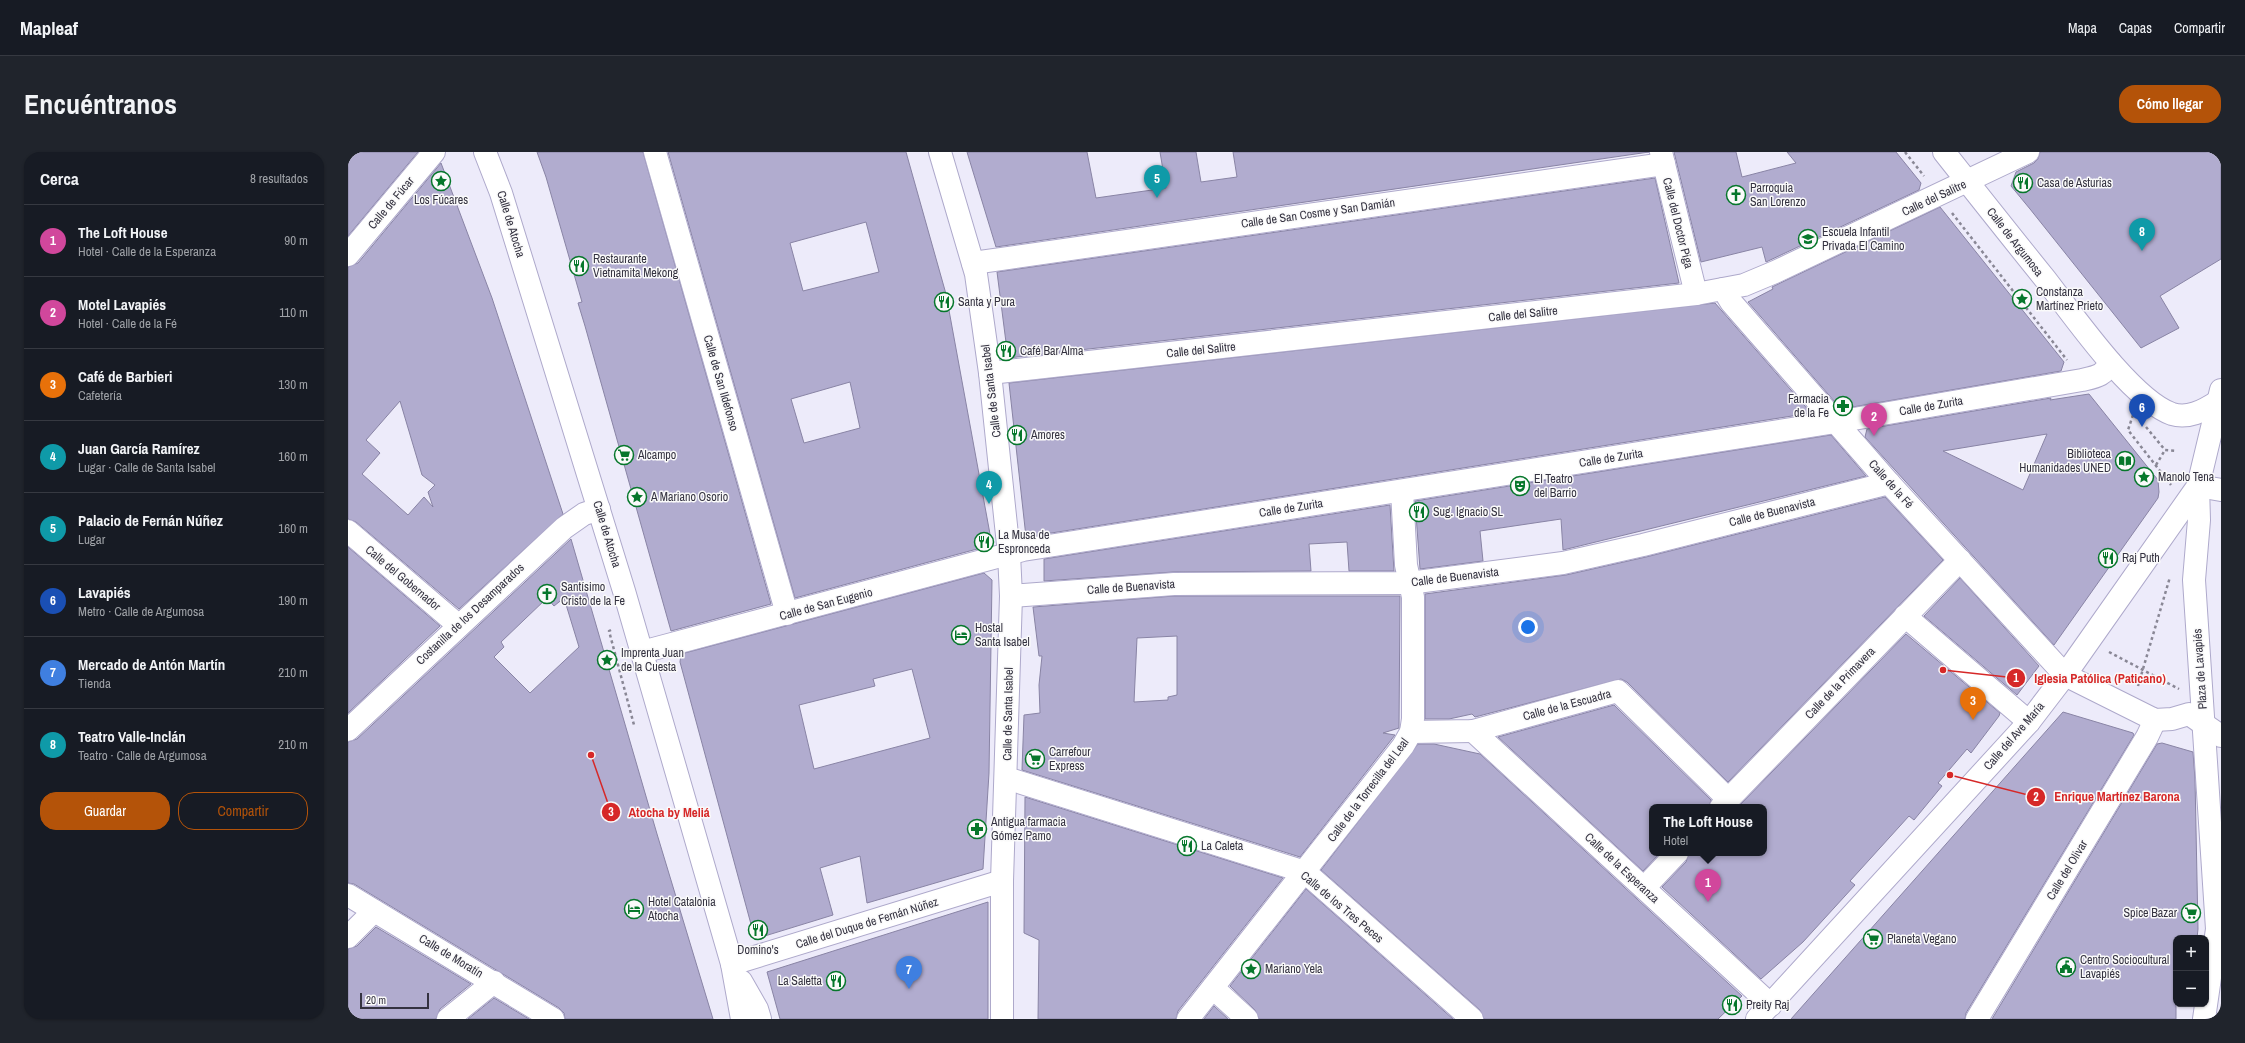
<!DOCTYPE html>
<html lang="es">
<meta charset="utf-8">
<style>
:root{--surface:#171b24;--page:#20242c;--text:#f1f3f6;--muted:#9ea1a6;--line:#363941;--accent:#b45309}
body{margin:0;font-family:"Archivo Narrow",sans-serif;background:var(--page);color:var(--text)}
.controls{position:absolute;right:12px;bottom:12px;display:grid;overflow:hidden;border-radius:8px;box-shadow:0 1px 3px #0004}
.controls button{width:36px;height:36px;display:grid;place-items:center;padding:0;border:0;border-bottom:1px solid var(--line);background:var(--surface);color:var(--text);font:20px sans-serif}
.scale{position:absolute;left:12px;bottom:10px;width:69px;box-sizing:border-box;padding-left:4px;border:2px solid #343240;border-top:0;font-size:11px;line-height:14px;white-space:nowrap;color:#343240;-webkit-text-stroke:3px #fafafa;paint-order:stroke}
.you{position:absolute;left:1180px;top:475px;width:14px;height:14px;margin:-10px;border:3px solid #fff;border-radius:50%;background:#1a73e8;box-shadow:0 0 0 6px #1a73e833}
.badge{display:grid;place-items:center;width:26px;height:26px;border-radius:50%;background:var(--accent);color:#fff;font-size:13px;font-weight:700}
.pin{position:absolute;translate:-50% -33px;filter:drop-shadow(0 1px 2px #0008)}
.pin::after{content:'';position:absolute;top:21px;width:14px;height:12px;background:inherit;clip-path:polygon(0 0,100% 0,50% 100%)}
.popup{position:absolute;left:1301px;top:652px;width:118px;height:52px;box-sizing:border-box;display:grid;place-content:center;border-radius:8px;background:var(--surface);filter:drop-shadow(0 1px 3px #0005);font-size:13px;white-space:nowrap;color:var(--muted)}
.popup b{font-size:15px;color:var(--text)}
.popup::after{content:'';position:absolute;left:50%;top:100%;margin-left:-8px;border:8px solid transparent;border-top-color:var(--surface)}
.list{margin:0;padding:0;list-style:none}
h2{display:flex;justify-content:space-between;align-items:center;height:52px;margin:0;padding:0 16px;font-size:17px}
h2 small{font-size:13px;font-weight:400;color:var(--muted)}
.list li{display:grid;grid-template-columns:26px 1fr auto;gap:12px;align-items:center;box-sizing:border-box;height:72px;padding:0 16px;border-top:1px solid var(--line)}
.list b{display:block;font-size:15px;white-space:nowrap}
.list p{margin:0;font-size:13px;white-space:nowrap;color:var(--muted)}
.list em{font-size:13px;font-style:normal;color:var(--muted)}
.actions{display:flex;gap:8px;padding:12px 16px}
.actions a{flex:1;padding:9px 0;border:1px solid var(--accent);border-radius:16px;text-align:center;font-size:14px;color:var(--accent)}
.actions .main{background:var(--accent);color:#fff}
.map{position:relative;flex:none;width:1873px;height:867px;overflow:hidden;border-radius:16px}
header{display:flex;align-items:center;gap:24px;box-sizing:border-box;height:56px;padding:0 20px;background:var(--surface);border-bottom:1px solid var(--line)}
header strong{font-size:19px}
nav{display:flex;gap:22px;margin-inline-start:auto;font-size:14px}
.intro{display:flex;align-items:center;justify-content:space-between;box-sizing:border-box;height:96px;padding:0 24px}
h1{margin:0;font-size:28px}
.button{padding:10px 18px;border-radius:16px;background:var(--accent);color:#fff;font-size:14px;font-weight:700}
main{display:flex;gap:24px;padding:0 24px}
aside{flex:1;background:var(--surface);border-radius:16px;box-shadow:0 1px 3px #0004}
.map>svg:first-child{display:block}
</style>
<header>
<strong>Mapleaf</strong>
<nav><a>Mapa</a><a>Capas</a><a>Compartir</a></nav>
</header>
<div class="intro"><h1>Encuéntranos</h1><a class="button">Cómo llegar</a></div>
<main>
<aside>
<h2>Cerca<small>8 resultados</small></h2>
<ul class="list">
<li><span class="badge" style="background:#d1479c">1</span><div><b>The Loft House</b><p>Hotel · Calle de la Esperanza</p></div><em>90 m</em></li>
<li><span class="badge" style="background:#d1479c">2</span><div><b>Motel Lavapiés</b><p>Hotel · Calle de la Fé</p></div><em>110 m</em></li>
<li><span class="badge" style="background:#e8710a">3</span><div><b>Café de Barbieri</b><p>Cafetería</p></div><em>130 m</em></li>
<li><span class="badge" style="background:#0f9aa8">4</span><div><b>Juan García Ramírez</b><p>Lugar · Calle de Santa Isabel</p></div><em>160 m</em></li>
<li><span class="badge" style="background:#0f9aa8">5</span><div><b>Palacio de Fernán Núñez</b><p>Lugar</p></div><em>160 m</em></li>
<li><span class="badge" style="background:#1a4fb4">6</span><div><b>Lavapiés</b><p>Metro · Calle de Argumosa</p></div><em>190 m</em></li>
<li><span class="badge" style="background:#3f7fe0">7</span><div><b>Mercado de Antón Martín</b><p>Tienda</p></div><em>210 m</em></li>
<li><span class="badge" style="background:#0f9aa8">8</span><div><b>Teatro Valle-Inclán</b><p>Teatro · Calle de Argumosa</p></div><em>210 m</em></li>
</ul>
<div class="actions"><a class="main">Guardar</a><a>Compartir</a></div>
</aside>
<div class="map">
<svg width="1873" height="867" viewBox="0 0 1873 867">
<rect width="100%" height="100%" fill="#edebfa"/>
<g fill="#b1accf" stroke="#8984a5" fill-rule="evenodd">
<polygon points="0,0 70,0 0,84"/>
<polygon points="189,0 295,0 423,452 323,479 237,174 230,151 234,150 198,25"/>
<path d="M320,0H558L598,142L644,393L447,446ZM518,70L531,120L455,139L442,91ZM502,230L512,276L456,291L443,247Z"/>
<polygon points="619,0 739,0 748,46 818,36 812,0 848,0 853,30 889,25 885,0 1301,0 648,95"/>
<polygon points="1326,0 1388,0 1394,25 1448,11 1439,0 1548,0 1573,31 1571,38 1418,110 1414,95 1353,110"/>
<polygon points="1692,0 1873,0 1873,107 1812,144 1831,176 1793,196 1682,57 1663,34 1668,20 1686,11 1690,7"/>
<path d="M93,11L144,146L215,362L111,457L8,370L0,367V115L10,111ZM52,249L74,323L87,333L80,340L85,355L76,345L60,363L14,322L32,301L18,288Z"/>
<polygon points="1307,26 1331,131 660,206 649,120"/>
<polygon points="1592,55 1716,210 1713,219 1493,257 1400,150 1425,137 1424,135"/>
<polygon points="1367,151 1463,261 678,385 661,231"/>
<path d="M1741,242L1810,328L1811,340L1810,346L1706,493L1517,285L1519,277L1703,246L1702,248ZM1699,282L1675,338L1595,299Z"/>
<polygon points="1483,283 1518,324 1215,398 1213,367 1132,379 1135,409 1072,417 1067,349"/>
<polygon points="1537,345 1595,408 1380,630 1279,530 1273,527 1127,565 1124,562 1101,567 1077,567 1077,442 1218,423 1298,405"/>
<polygon points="1042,353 1046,419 1001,419 999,390 961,392 963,419 825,420 696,429 696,407"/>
<path d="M223,387L309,682L365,867H217L216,861L211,856L6,732L0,731V590L9,587ZM199,446L206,454L216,446L231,495L182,541L146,505L156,495L153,490Z"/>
<polygon points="0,395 92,474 0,561"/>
<path d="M636,421L644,428L641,621L635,717L519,751L512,704L472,716L485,763L407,787L332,510L333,502ZM564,517L582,586L466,617L451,553L527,534L525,527Z"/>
<polygon points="1612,426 1691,514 1669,543 1576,464"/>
<path d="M826,444H1052L1051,576L1035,581L1047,583L952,705L674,618L676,563L692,561L691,533L694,504H691L685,455ZM829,484V543L820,545V548L786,550L789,486Z"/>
<polygon points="1558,482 1652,561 1651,564 1623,601 1619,597 1590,631 1594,634 1566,668 1561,664 1502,729 1507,733 1455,790 1413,827 1314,735 1338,710 1341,701 1416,701 1416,655 1390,655"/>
<polygon points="1266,553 1363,648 1361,655 1304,655 1304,701 1312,701 1295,719 1150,585"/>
<polygon points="1715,560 1785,581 1786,583 1618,861 1617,867 1443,867"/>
<polygon points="1814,591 1845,600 1847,627 1850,777 1849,786 1828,786 1828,867 1644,867 1809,592"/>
<polygon points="1070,592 1086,592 1132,602 1394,844 1370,867 1136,867 1132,858 973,718"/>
<polygon points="677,645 935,726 830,859 828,867 690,867 691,788 676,781"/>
<polygon points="958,737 1105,867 911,867 907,858 882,834"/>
<polygon points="640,750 640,867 432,867 419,820"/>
<polygon points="28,775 123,832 92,857 88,867 0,867 0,797 9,794"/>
<polygon points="146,846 181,867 120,867"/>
<polygon points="866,854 880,867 856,867"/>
</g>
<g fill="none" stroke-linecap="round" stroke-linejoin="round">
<g stroke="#aea9cb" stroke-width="24">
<g id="minor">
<polyline points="307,0 439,462"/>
<polyline points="592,0 628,122 642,221 661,402 663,444 654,729 654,867"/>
<polyline points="1313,0 1348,142"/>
<path d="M1596,0C1630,43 1664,86 1698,128C1725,163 1784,248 1824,262C1840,267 1855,259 1869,250"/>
<polyline points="0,103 86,0"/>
<polyline points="625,111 1316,12"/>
<polyline points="1375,137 1383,150 1541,331 1717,523 1807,568 1824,567 1841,562 1873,584"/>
<polyline points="642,221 1348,142 1396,133 1427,120 1680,0"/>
<polyline points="1850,334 1873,338"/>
<polyline points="0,379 110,473"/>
<polyline points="663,444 826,432 1061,431 1215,411 1295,393 1541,331"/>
<polyline points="1557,464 1681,570"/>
<path d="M294,500L675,398L1488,270L1734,228C1747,225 1757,224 1762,210"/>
<polyline points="0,578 216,376 236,362 251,357"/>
<polyline points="1125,579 1423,853"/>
<polyline points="1063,580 1125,579 1270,539 1380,647"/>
<polyline points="658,626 957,720 1124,867"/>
<polyline points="1373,655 1612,408"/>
<polyline points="1296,736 1329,701"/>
<polyline points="0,743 205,867"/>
<polyline points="0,785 26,759"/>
<polyline points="384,812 654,729"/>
<polyline points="865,836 899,867"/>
<polyline points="100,867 146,830"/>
<polyline points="840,867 1055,594 1063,580 1065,567 1065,445 1058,413 1054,339"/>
<polyline points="1409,867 1681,570 1717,523 1850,334"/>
<polyline points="1629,867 1799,585 1807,568"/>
<polyline points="1856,867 1869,777 1846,428 1851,368 1850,334 1873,238"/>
</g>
</g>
<g stroke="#aea9cb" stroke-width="24">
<g id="tertiary">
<polyline points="137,0 153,41 276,439 384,812 394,867"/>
<polyline points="393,829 409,857 412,867"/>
</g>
</g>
<g stroke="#898795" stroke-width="2.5" stroke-dasharray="3 3" stroke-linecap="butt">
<polyline points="1557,0 1576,24"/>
<polyline points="1604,61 1719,208"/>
<polyline points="1785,263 1780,278 1823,333"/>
<polyline points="1798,275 1817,298 1829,299"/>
<polyline points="1808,313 1817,298"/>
<polyline points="263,478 261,479 286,573"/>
<polyline points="1761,500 1831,537"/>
<polyline points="1790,534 1822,425"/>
</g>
<use href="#minor" stroke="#fff" stroke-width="22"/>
<use href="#tertiary" stroke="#fff" stroke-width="22"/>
</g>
<defs>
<g id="sight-ring" transform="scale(1)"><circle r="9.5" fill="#fafafa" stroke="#06772b" stroke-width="1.5"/><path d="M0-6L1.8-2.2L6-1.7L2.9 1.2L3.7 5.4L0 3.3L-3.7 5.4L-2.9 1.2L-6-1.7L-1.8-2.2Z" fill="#06772b"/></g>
<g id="restaurant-ring" transform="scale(1)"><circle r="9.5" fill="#fafafa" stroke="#06772b" stroke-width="1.5"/><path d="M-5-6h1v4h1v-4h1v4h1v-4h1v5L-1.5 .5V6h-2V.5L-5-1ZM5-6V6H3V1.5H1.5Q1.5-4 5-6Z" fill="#06772b"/></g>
<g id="church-ring" transform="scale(1)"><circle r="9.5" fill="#fafafa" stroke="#06772b" stroke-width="1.5"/><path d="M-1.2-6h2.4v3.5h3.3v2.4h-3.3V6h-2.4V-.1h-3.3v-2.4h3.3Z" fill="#06772b"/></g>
<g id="school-ring" transform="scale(1)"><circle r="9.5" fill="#fafafa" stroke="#06772b" stroke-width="1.5"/><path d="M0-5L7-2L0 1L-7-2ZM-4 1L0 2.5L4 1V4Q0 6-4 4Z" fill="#06772b"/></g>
<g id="pharmacy-ring" transform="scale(1)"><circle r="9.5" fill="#fafafa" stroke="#06772b" stroke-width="1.5"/><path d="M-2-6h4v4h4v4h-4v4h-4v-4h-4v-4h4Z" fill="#06772b"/></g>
<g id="supermarket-ring" transform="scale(1)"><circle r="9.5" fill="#fafafa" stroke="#06772b" stroke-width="1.5"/><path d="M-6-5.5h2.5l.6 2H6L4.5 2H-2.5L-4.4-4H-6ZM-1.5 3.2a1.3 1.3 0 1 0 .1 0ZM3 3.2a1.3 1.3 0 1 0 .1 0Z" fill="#06772b"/></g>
<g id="library-ring" transform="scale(1)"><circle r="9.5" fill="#fafafa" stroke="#06772b" stroke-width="1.5"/><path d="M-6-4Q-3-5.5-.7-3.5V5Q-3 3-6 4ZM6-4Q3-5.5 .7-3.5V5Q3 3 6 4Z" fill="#06772b"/></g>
<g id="theatre-ring" transform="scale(1)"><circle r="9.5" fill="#fafafa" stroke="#06772b" stroke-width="1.5"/><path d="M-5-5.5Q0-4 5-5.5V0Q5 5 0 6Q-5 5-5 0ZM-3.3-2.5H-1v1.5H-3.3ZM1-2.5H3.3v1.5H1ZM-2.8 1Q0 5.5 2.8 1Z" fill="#06772b"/></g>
<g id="hotel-ring" transform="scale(1)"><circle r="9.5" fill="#fafafa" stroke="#06772b" stroke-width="1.5"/><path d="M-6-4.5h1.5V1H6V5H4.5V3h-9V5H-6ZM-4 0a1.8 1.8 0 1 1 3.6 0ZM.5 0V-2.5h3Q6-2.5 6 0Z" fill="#06772b"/></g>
<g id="civic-ring" transform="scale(1)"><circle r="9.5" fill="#fafafa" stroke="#06772b" stroke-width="1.5"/><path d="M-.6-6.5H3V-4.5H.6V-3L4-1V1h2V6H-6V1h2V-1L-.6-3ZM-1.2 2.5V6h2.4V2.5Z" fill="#06772b"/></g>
</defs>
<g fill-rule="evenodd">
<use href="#sight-ring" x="93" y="29"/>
<use href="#restaurant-ring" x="1675" y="31"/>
<use href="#church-ring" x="1388" y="43"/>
<use href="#school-ring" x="1460" y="87"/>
<use href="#restaurant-ring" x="231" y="114"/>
<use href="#sight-ring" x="1674" y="147"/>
<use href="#restaurant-ring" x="596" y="150"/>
<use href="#restaurant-ring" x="658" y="199"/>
<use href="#pharmacy-ring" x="1495" y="254"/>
<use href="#restaurant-ring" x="669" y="283"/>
<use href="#supermarket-ring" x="276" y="303"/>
<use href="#library-ring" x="1777" y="309"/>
<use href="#sight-ring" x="1796" y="325"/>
<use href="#theatre-ring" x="1172" y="334"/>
<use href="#sight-ring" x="289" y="345"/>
<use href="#restaurant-ring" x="1071" y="360"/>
<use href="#restaurant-ring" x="636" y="390"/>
<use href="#restaurant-ring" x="1760" y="406"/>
<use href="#church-ring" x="199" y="442"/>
<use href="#hotel-ring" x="613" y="483"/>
<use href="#sight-ring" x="259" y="508"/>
<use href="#supermarket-ring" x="687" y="607"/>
<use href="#pharmacy-ring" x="629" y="677"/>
<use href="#restaurant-ring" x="839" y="694"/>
<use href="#hotel-ring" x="286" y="757"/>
<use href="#supermarket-ring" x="1843" y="761"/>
<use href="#restaurant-ring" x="410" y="778"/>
<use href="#supermarket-ring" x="1525" y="787"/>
<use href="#civic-ring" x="1718" y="815"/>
<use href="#sight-ring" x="903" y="817"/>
<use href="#restaurant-ring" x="488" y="829"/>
<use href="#restaurant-ring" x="1384" y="853"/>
</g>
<g text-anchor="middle" stroke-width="3" stroke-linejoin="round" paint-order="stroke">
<g font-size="12" fill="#343240" stroke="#fafafa" text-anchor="start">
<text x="1689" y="35">Casa de Asturias</text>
<text x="1402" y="40">Parroquia<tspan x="1402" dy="14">San Lorenzo</tspan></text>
<text x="93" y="52" text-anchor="middle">Los Fúcares</text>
<text x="1474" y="84">Escuela Infantil<tspan x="1474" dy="14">Privada El Camino</tspan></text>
<text x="245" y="111">Restaurante<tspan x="245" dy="14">Vietnamita Mekong</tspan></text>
<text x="1688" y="144">Constanza<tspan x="1688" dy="14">Martínez Prieto</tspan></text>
<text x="610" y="154">Santa y Pura</text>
<text x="672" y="203">Café Bar Alma</text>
<text x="1481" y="251" text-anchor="end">Farmacia<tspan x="1481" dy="14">de la Fe</tspan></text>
<text x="683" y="287">Amores</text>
<text x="1763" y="306" text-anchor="end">Biblioteca<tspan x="1763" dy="14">Humanidades UNED</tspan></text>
<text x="290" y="307">Alcampo</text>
<text x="1810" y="329">Manolo Tena</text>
<text x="1186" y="331">El Teatro<tspan x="1186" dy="14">del Barrio</tspan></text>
<text x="303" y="349">A Mariano Osorio</text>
<text x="1085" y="364">Sug. Ignacio SL</text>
<text x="650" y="387">La Musa de<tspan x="650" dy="14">Espronceda</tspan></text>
<text x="1774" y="410">Raj Puth</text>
<text x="213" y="439">Santísimo<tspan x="213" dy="14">Cristo de la Fe</tspan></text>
<text x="627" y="480">Hostal<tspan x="627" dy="14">Santa Isabel</tspan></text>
<text x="273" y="505">Imprenta Juan<tspan x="273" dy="14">de la Cuesta</tspan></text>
<text x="701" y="604">Carrefour<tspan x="701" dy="14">Express</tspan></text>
<text x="643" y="674">Antigua farmacia<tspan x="643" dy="14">Gómez Pamo</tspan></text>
<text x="853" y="698">La Caleta</text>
<text x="300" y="754">Hotel Catalonia<tspan x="300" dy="14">Atocha</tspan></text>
<text x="1829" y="765" text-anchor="end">Spice Bazar</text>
<text x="1539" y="791">Planeta Vegano</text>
<text x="410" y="802" text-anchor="middle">Domino's</text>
<text x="1732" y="812">Centro Sociocultural<tspan x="1732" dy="14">Lavapiés</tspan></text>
<text x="917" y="821">Mariano Yela</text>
<text x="474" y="833" text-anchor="end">La Saletta</text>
<text x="1398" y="857">Preity Raj</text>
</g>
<g font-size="12" fill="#343240" stroke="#fafafa">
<text transform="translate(1586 46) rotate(-25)" y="4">Calle del Salitre</text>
<text transform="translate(43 51) rotate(-50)" y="4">Calle de Fúcar</text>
<text transform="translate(970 61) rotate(-8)" y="4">Calle de San Cosme y San Damián</text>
<text transform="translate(1330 71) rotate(76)" y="4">Calle del Doctor Piga</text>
<text transform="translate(163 72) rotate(73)" y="4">Calle de Atocha</text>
<text transform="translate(1667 90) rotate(52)" y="4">Calle de Argumosa</text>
<text transform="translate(1175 162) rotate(-6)" y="4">Calle del Salitre</text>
<text transform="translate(853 198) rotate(-6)" y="4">Calle del Salitre</text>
<text transform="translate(373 231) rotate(74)" y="4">Calle de San Ildefonso</text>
<text transform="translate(643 239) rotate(-97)" y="4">Calle de Santa Isabel</text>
<text transform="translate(1583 254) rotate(-10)" y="4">Calle de Zurita</text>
<text transform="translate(1263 306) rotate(-9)" y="4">Calle de Zurita</text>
<text transform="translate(1543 332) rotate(48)" y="4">Calle de la Fé</text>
<text transform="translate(943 356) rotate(-9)" y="4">Calle de Zurita</text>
<text transform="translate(1424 360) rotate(-14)" y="4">Calle de Buenavista</text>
<text transform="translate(259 382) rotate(73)" y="4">Calle de Atocha</text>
<text transform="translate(1107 425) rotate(-7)" y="4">Calle de Buenavista</text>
<text transform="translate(55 426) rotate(40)" y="4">Calle del Gobernador</text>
<text transform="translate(783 435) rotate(-4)" y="4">Calle de Buenavista</text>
<text transform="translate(478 452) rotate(-15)" y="4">Calle de San Eugenio</text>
<text transform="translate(122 462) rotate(-43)" y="4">Costanilla de los Desamparados</text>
<text transform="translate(1852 517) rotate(-94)" y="4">Plaza de Lavapiés</text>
<text transform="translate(1492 531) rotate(-46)" y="4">Calle de la Primavera</text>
<text transform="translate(1219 553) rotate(-15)" y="4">Calle de la Escuadra</text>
<text transform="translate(660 562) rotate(-89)" y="4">Calle de Santa Isabel</text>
<text transform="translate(1666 584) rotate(-49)" y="4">Calle del Ave María</text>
<text transform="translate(1020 638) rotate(-53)" y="4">Calle de la Torrecilla del Leal</text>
<text transform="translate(1274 716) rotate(43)" y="4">Calle de la Esperanza</text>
<text transform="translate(1719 718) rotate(-59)" y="4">Calle del Olivar</text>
<text transform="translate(994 755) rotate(40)" y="4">Calle de los Tres Peces</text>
<text transform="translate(519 771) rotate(-17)" y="4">Calle del Duque de Fernán Núñez</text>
<text transform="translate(103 804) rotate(31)" y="4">Calle de Moratín</text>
</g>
</g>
<path fill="none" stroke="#d62828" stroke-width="1.5" d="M1595 518L1668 526M1602 623L1688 645M243 603L263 660"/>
<g fill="#d62828" stroke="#fafafa" stroke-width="1.5">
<circle cx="1595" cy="518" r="4"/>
<circle cx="1602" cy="623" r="4"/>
<circle cx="243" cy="603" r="4"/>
<circle cx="1668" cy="526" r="10"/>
<circle cx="1688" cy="645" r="10"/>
<circle cx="263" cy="660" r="10"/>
</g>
<g font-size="12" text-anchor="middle" font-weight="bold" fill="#fff">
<text x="1668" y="530">1</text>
<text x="1688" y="649">2</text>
<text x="263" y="664">3</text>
</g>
<g font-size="13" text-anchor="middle" font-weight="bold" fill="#d62828" stroke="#fafafa" stroke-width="3" stroke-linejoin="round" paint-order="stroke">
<text x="1752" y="531">Iglesia Patólica (Paticano)</text>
<text x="1769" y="649">Enrique Martínez Barona</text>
<text x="321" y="665">Atocha by Meliá</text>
</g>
</svg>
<div class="controls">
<button>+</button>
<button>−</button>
</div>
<div class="scale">20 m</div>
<div class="you"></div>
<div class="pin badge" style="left:1360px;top:750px;background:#d1479c">1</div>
<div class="popup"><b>The Loft House</b>Hotel</div>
<div class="pin badge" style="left:1526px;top:284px;background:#d1479c">2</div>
<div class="pin badge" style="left:1625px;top:568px;background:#e8710a">3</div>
<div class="pin badge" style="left:641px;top:352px;background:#0f9aa8">4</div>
<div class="pin badge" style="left:809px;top:46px;background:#0f9aa8">5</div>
<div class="pin badge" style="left:1794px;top:275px;background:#1a4fb4">6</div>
<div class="pin badge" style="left:561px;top:837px;background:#3f7fe0">7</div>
<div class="pin badge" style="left:1794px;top:99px;background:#0f9aa8">8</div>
</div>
</main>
